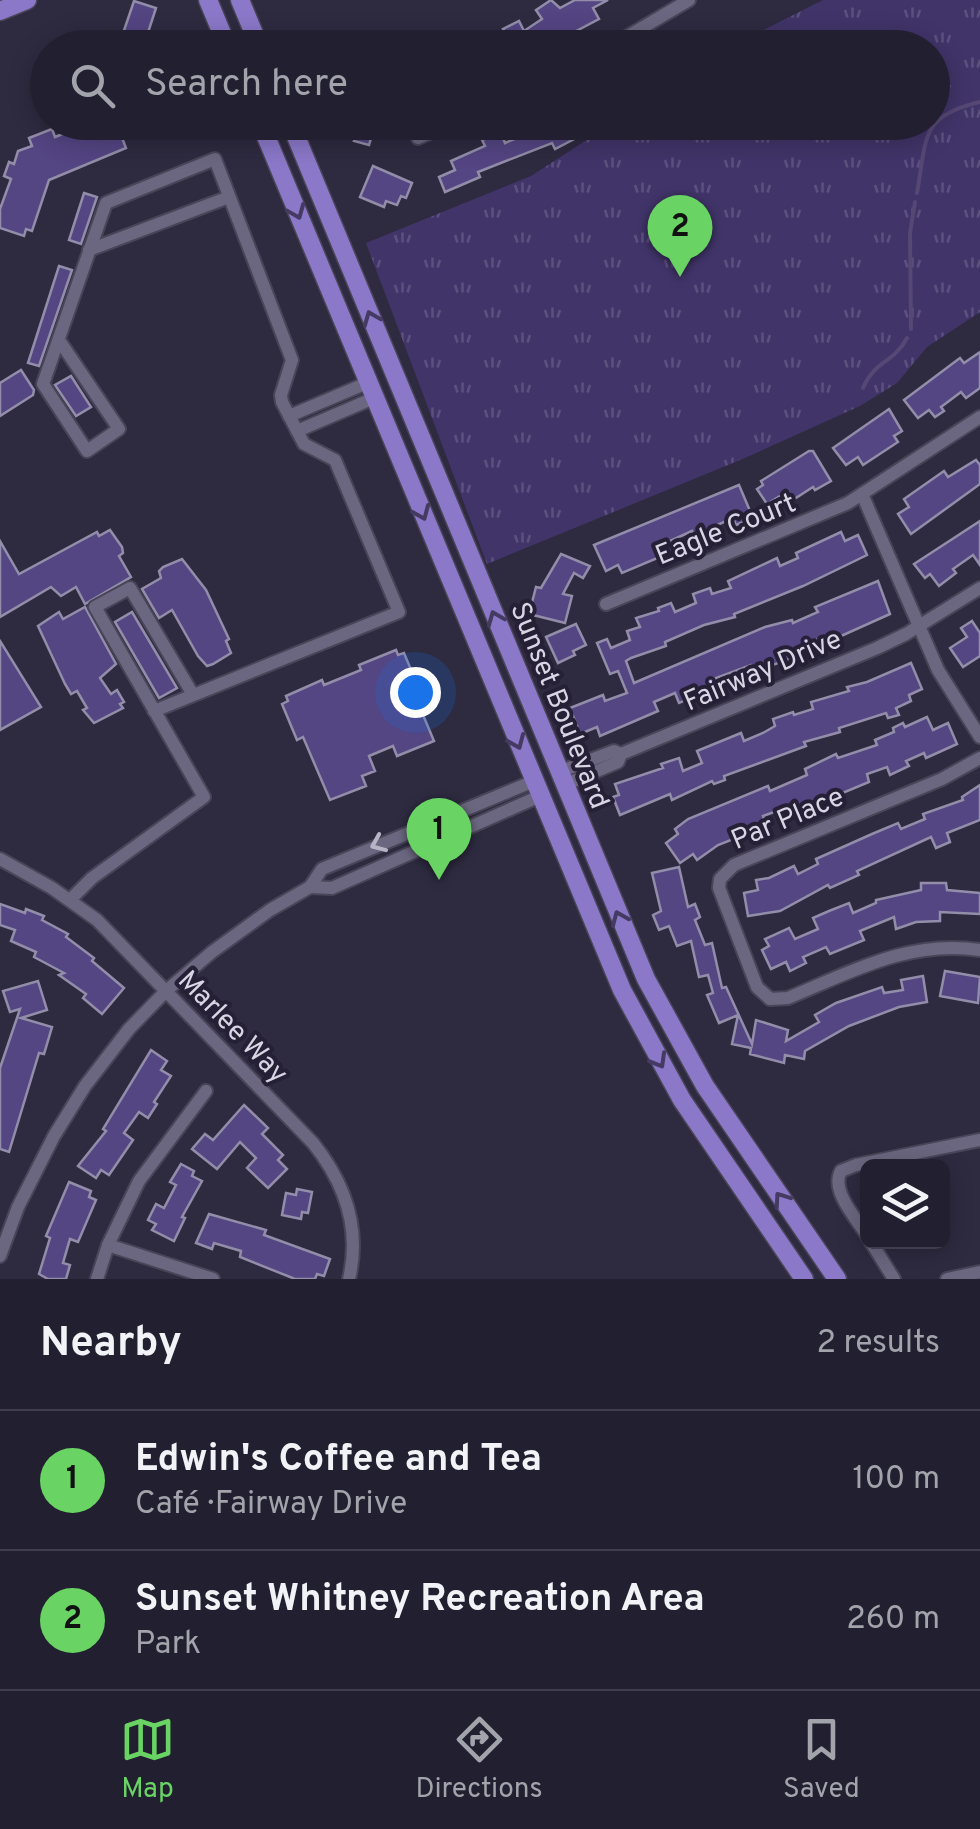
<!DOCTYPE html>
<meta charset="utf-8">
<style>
:root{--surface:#222030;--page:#2a2838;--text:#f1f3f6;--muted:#a2a3ab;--line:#3f3e4c;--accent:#69d464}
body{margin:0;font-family:Overpass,sans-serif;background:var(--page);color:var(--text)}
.controls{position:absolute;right:30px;bottom:30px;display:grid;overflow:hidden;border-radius:15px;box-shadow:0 5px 25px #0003}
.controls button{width:90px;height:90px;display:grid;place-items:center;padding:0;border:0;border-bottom:2px solid var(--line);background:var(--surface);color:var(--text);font:50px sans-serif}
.you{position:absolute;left:415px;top:692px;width:35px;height:35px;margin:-25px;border:8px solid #fff;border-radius:50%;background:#1a73e8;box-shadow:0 0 0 15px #1a73e833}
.badge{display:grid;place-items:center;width:65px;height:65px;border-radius:50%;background:var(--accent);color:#111;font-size:32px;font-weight:700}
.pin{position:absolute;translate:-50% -82px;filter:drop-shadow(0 2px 5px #0008)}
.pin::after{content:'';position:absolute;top:52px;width:35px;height:30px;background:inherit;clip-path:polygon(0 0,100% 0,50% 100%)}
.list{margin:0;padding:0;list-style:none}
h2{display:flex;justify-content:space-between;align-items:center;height:130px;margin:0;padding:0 40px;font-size:42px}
h2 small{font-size:32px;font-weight:400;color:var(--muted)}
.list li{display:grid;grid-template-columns:65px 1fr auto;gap:30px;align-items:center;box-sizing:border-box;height:140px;padding:0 40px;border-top:2px solid var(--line)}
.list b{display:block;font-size:38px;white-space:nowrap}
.list p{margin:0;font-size:32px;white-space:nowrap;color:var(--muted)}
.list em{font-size:32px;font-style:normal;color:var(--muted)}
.icon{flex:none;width:55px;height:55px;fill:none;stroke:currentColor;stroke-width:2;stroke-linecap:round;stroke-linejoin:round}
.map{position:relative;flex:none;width:980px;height:1279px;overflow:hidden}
.search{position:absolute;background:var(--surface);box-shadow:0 5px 25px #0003;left:30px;right:30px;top:30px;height:110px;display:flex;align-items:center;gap:25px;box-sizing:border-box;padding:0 35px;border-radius:55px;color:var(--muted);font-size:38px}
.sheet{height:410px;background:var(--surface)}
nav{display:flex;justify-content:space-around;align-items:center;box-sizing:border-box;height:140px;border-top:2px solid var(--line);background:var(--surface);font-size:28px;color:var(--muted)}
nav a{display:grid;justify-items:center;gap:5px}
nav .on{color:var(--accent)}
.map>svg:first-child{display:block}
</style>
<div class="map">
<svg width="980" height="1279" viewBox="0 0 980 1279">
<defs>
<pattern id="park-tufts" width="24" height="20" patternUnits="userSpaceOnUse" patternTransform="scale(2.5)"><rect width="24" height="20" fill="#413469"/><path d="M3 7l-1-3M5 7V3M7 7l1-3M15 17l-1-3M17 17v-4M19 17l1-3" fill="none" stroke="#5c507e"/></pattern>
</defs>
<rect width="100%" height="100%" fill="#2e2a40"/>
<polygon fill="url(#park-tufts)" points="823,0 980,0 980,312 927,347 897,383 860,406 745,458 487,564 366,243 531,176 613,123 932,122 932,48 730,47"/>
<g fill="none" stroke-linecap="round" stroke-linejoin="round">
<g stroke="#564774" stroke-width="4">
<path d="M917,193C927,139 919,116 980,102"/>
<polyline points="911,329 910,233 915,202"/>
<path d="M863,388C876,359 893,364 907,338"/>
</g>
</g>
<g fill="#544583" stroke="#928ea9" stroke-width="2.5">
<polygon points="551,0 560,8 575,0 608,0 593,8 599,19 559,40 556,35 538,48 484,48 507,35 503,29 519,21 524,31 542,19 536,10"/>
<polygon points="134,1 156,8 143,48 118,48"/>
<polygon points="92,122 116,122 126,148 49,180 32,231 26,229 24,236 0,228 0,209 11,179 4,176 9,162 14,164 18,151 32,146 29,138 52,129 55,137"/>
<polygon points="349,122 376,122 369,145 354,141 356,136 346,133"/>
<polygon points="531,122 607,122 555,149 552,143 478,172 480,177 445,192 439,177 455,170 451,161 485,146 482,140 501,133 505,143 527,134 524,126"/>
<polygon points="373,166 412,183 406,198 401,196 397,205 386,201 384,207 360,197"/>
<polygon points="84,193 97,197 81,244 69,240"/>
<polygon points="59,266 72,270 39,366 28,363"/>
<polygon points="980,352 980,388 966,398 961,392 941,407 944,411 935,417 929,410 918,418 904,400 960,358 964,363"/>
<polygon points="21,370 34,390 33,395 0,416 0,383"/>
<polygon points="71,376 91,407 76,416 55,385"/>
<polygon points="889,409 902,431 894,436 898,442 863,465 858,457 846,465 833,448"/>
<polygon points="809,451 813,451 831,481 815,490 813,487 785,505 780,496 767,504 757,489 763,485 761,481"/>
<polygon points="976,460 980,465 980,484 911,534 898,514 909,507 904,499 944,471 948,477"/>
<polygon points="739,485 753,518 736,525 733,518 708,529 710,533 696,539 692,531 670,541 674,551 622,573 618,565 606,571 594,545"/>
<polygon points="980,521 980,565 973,555 953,569 956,573 939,586 930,574 925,578 914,564"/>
<polygon points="110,530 122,547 123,553 119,556 131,577 85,604 76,587 61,596 51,587 0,617 0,541 19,574 97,532 99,536"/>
<polygon points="841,532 845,541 858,535 867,555 803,586 734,614 735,617 704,625 665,642 666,646 631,658 626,661 634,683 765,627 792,620 793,623 818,612 815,607 878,581 890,614 830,641 828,635 807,644 808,647 796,650 797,656 754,672 751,665 716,678 719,687 679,703 675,693 654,702 658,711 600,736 597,727 580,734 570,708 603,695 605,701 627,693 618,671 610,674 597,643 607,639 611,648 630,640 627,631 640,627 636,618 659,611 658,608 671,603 675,612 696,603 693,594 710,588 712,594 731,588 728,581 777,558 780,566 798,558 796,553"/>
<polygon points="561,554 590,566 583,578 574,573 563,594 572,596 565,623 529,614 536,587 541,588"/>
<polygon points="182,559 206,590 229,639 226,641 231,653 213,664 207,666 198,656 172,610 159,618 142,589 161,578 159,571 163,567"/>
<polygon points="85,607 116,664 100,678 111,694 117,690 124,702 120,704 123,708 94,723 83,710 87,708 77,691 71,694 65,684 38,626 59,612 63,619"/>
<polygon points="132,612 177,688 159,698 115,622"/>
<polygon points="972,621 980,633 980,656 963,667 950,648 967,637 961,628"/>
<polygon points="576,624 586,645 573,651 575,655 558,663 546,637"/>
<polygon points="0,641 41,707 0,730"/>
<polygon points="396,650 398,655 404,653 419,689 413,691 434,741 397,756 393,746 369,756 375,771 362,776 366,786 330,800 303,737 297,740 282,704 288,701 286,696 322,680 324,685 361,670 359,665"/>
<polygon points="911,663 922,689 909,695 911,701 896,708 899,715 888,718 886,713 839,728 840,732 804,742 806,746 724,776 725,780 714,784 712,781 672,800 670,794 620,815 613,797 619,795 615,784 663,768 661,764 679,758 683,771 702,763 697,751 741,733 744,741 763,733 775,726 773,719 793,712 794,715 813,709 811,702 849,691 847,687 867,682"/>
<polygon points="927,717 933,730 948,723 957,744 926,758 924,753 906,761 909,766 890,775 887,767 867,774 869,782 797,812 793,805 763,816 766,826 718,845 697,860 693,854 680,863 666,843 678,834 675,829 688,819 768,786 770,791 807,775 805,769 836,754 838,758 877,745 875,740 894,732 893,728 903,723 905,727"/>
<polygon points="980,785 980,820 947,833 950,842 936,848 931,837 857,871 859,875 830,888 828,885 780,911 748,916 744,893 758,890 756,880 769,878 794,866 798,874 818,864 816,859 872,834 898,823 901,829 925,819 923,814 963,800 962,797"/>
<polygon points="679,867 688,907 695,904 700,917 695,920 705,945 712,943 722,988 726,987 752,1044 756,1020 788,1030 786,1041 819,1022 815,1015 836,1003 882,987 884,993 903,990 901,980 923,976 927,1002 899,1007 849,1026 805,1051 804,1059 785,1055 784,1063 750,1054 751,1048 732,1044 738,1015 719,1023 707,995 713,993 708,975 699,977 691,941 677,946 669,926 659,930 653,915 661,911 652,873"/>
<polygon points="921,883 946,883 947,890 980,893 980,914 940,912 940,921 916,922 896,929 894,917 860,931 864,940 830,954 826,947 803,957 806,963 790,971 786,962 771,969 762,950 769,946 765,939 789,928 795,939 818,929 813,918 829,911 849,903 853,913 876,903 876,900 921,890"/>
<polygon points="0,904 25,913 26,909 44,916 42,920 68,934 66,937 94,958 92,961 124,988 102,1014 83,998 86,994 59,975 64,973 34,957 36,952 11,941 15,930 0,925"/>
<polygon points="945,971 980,977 978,1003 940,996"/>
<polygon points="38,981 47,1010 21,1018 52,1027 44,1054 39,1053 9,1152 0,1149 0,1068 20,1009 10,1012 3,991"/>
<polygon points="151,1050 167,1061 161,1070 171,1076 154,1102 157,1104 148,1118 139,1112 124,1133 133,1140 109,1175 101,1170 96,1178 78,1166 106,1131 103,1129"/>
<polygon points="244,1105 268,1128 262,1134 283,1155 278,1160 287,1169 268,1188 247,1168 256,1158 240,1142 217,1169 192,1149 205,1134 213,1140"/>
<polygon points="181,1164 194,1171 192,1176 202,1181 182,1217 185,1218 174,1241 152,1230 156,1224 148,1220 156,1204 164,1208 176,1185 170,1182"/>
<polygon points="69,1182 91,1191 89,1197 96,1200 78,1242 70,1239 63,1263 70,1265 66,1279 48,1279 39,1274 50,1238 46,1236"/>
<polygon points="297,1189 312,1192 308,1213 302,1212 301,1219 282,1215 286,1193 296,1195"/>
<polygon points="209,1214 266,1230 264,1235 330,1259 324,1276 317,1274 315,1279 295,1279 240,1257 241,1251 214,1243 212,1249 196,1243"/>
</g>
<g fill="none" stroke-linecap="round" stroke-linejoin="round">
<g stroke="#494558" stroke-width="16">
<g id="minor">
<polyline points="608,48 689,0"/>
<polyline points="418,138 455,122"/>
<polyline points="89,250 229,197"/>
<polyline points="59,340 119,429 87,451 43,384 106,203 215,159 292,360 281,395 282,402 304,444 335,460 399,612 154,711"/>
<polyline points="289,416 367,383"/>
<polyline points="297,431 374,398"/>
<polyline points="862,494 938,670 980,737"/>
<polyline points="606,604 848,503 980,417"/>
<path d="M980,758L942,779L734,865L720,879L719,888L757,987L770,999L788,998C851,972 910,939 980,950"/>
<polyline points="559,772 614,751 621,754"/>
<polyline points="564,785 618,762 621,754 877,648 906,634 980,588"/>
<path d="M0,859L52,888L97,920L313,1143C345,1183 361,1228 349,1279"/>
<polyline points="310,887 332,888 540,796"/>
<polyline points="70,900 92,878 204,797 95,607 130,588 192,693"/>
<path d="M868,1237C857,1219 830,1191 841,1171L856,1165L980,1140"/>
<polyline points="871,1242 894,1279"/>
<polyline points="108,1245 139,1181 206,1091"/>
<polyline points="0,1256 18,1207 54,1136 85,1086 129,1029 166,991 212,952 270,910 310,887 322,869 534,781"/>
<polyline points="97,1279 108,1245 213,1279"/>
<polyline points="947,1279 980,1272"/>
</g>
</g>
<g stroke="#494558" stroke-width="21">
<g id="major">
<polyline points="208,0 228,48"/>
<polyline points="240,0 260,48"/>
<polyline points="0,11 27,0"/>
<polyline points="260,122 622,990 682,1100 804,1279"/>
<polyline points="290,122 646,979 705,1086 837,1279"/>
</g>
</g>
<use href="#minor" stroke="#6b6780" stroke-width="12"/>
<use href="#major" stroke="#8b78c9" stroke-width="18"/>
</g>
<defs><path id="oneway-chevron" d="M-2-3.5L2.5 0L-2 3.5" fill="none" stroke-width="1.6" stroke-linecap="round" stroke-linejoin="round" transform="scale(2.5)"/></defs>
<g stroke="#443a62">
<use href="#oneway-chevron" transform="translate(297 212) rotate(68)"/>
<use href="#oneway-chevron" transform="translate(371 318) rotate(-112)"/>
<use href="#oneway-chevron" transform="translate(422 513) rotate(67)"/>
<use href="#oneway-chevron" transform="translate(495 618) rotate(-112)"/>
<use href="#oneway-chevron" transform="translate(517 742) rotate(67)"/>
<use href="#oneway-chevron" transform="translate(619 918) rotate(-113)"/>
<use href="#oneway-chevron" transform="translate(659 1061) rotate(60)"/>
<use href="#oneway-chevron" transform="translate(781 1199) rotate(-125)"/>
</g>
<use stroke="#b7b4c6" href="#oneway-chevron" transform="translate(378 844) rotate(157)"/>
<g text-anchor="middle" stroke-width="8" stroke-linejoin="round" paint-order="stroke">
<g font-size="28" fill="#d8d5e4" stroke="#252036">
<text transform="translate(725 528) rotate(-22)" y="10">Eagle Court</text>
<text transform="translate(762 669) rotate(-23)" y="10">Fairway Drive</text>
<text transform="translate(561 705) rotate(68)" y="10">Sunset Boulevard</text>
<text transform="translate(787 817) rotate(-23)" y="10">Par Place</text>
<text transform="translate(234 1026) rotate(46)" y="10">Marlee Way</text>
</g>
</g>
</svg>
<div class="controls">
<button><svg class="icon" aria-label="layers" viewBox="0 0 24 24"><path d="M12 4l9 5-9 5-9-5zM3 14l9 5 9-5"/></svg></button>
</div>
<div class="you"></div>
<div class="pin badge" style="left:439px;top:880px">1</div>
<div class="pin badge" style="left:680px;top:277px">2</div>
<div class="search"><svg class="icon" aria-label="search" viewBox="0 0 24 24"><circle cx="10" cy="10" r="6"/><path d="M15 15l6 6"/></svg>Search here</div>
</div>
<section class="sheet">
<h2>Nearby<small>2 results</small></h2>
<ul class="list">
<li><span class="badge">1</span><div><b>Edwin's Coffee and Tea</b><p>Café · Fairway Drive</p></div><em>100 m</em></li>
<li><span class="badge">2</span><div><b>Sunset Whitney Recreation Area</b><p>Park</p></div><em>260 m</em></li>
</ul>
</section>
<nav>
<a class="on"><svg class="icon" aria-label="map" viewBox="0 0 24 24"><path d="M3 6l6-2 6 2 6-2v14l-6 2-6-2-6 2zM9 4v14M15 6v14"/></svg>Map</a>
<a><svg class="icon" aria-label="directions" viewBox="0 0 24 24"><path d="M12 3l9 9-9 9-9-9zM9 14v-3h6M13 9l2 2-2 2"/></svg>Directions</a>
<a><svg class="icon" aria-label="saved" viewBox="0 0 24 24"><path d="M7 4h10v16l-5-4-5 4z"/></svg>Saved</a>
</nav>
